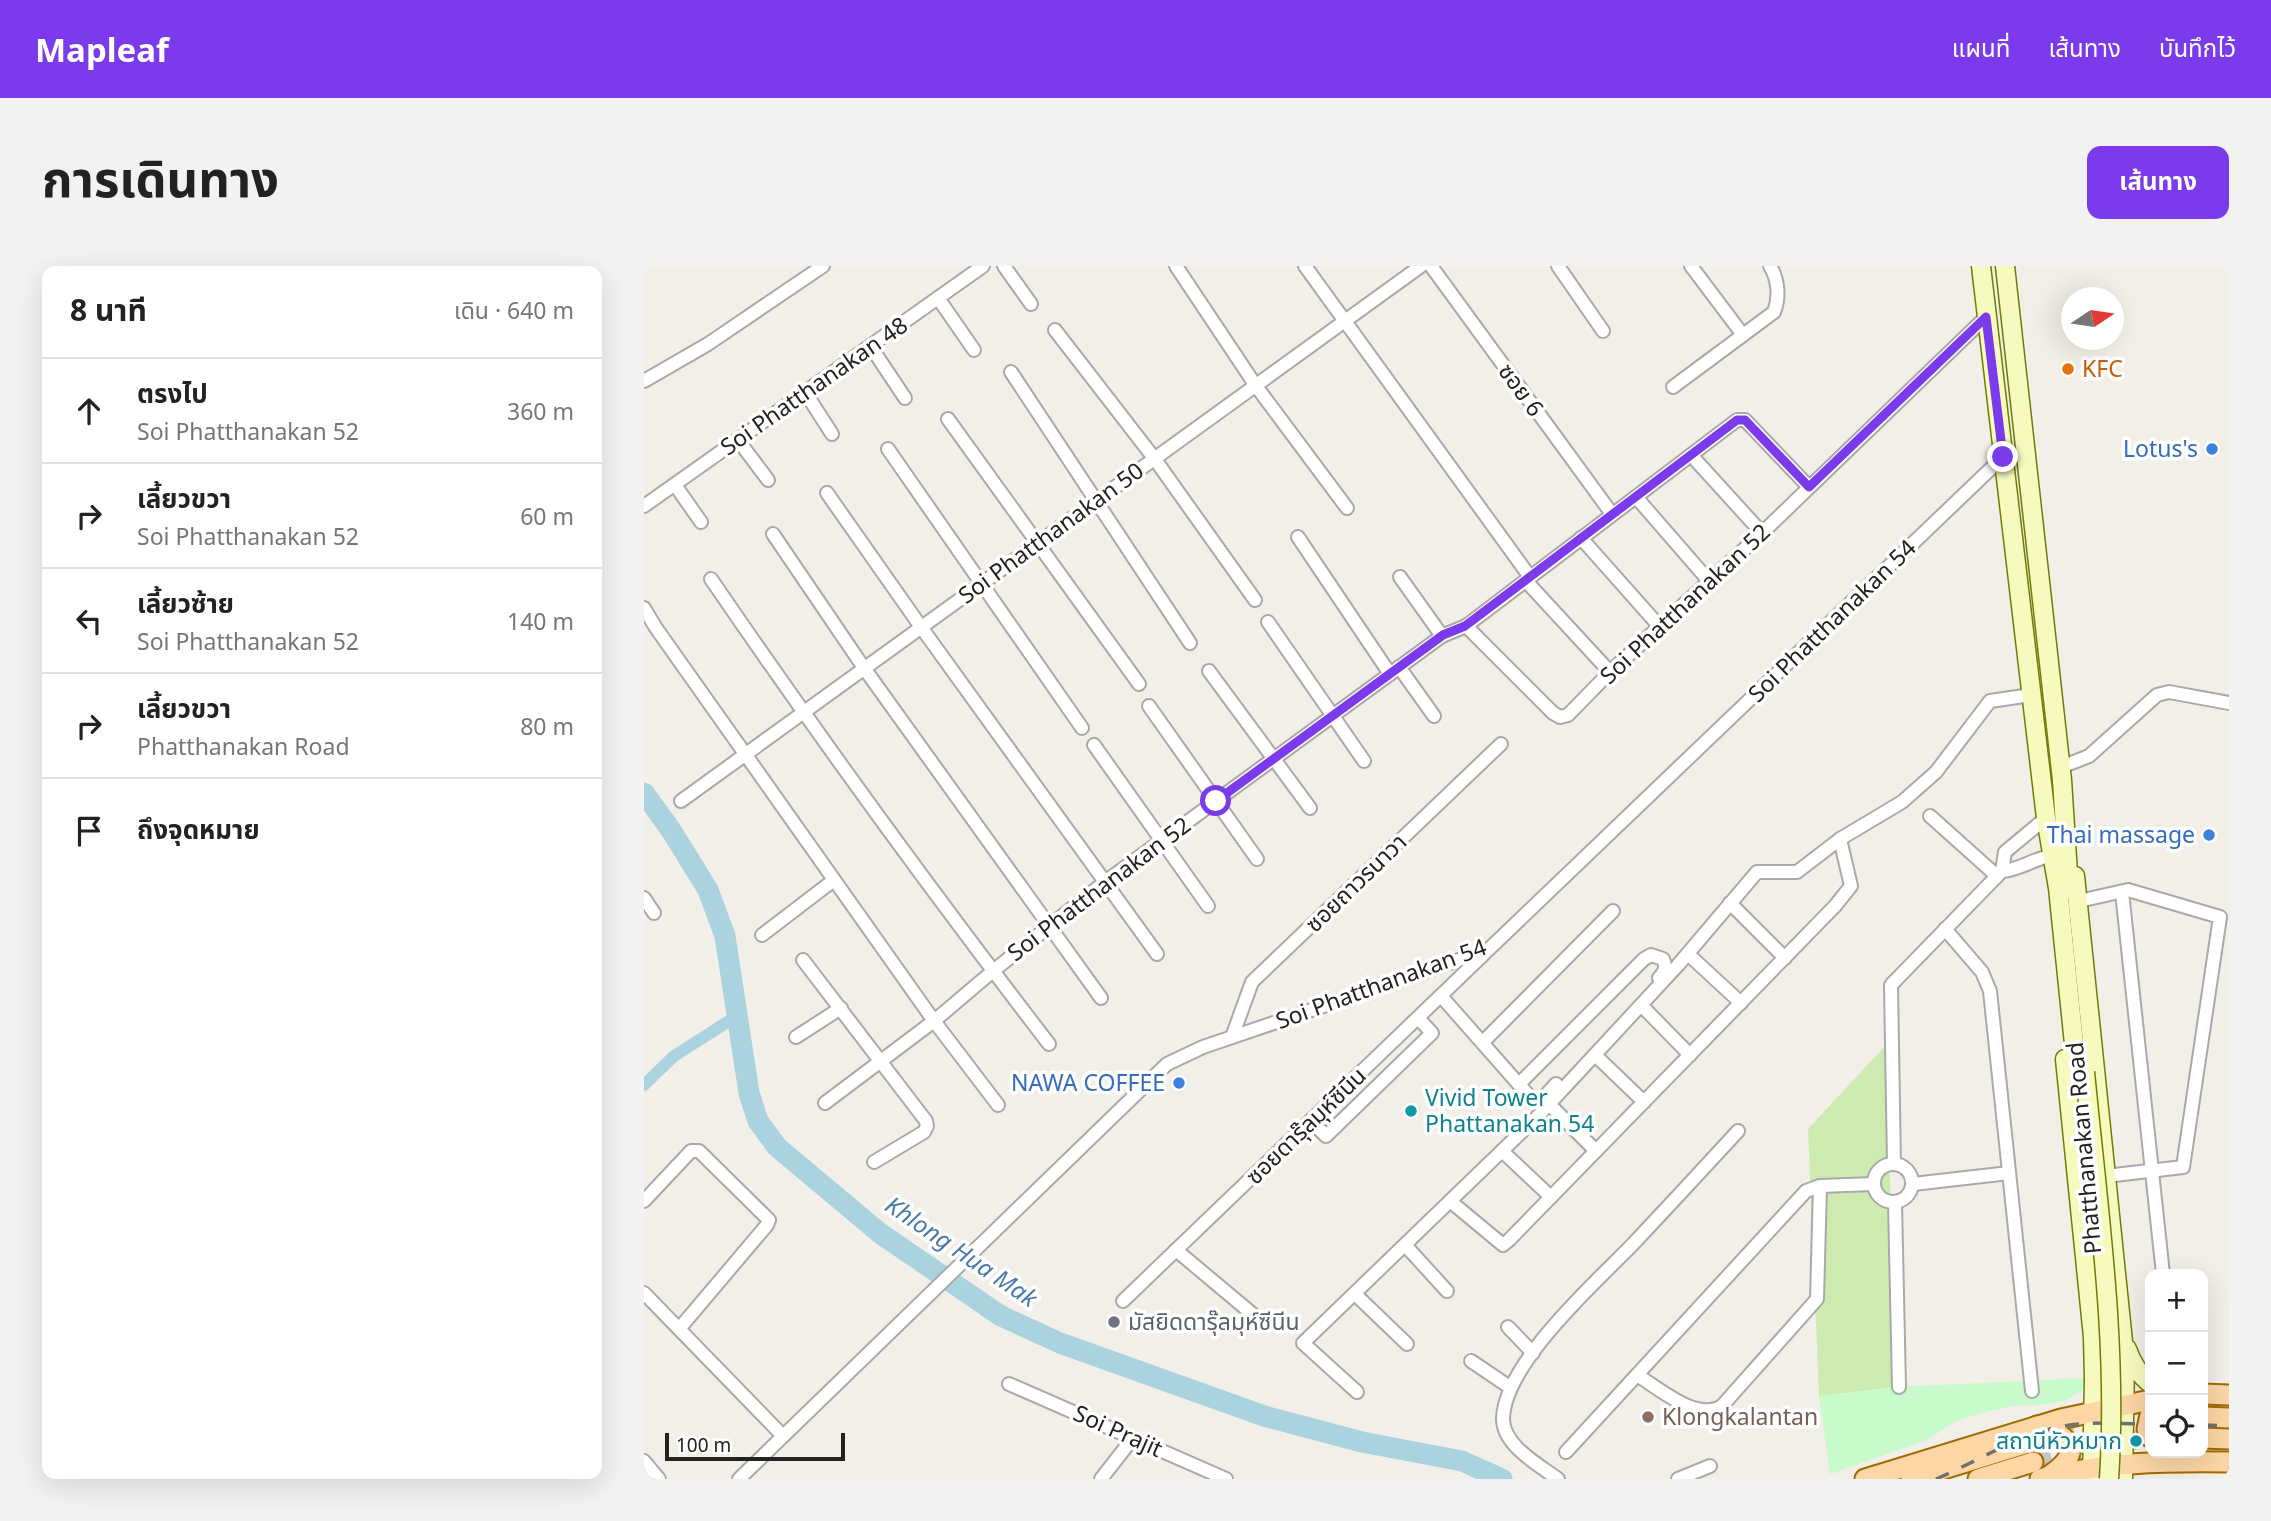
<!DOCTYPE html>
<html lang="th">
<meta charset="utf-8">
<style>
:root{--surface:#fff;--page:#f2f2f2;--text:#222;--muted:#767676;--line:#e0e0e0;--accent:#7c3aed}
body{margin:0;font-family:"Noto Sans","Noto Sans Thai",sans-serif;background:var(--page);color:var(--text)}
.controls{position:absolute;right:21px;bottom:21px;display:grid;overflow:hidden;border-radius:14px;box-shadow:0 7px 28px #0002}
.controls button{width:63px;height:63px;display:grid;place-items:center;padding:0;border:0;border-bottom:2px solid var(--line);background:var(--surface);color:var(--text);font:35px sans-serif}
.compass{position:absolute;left:1417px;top:21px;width:63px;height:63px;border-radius:50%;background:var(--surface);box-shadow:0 7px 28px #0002;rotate:77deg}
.scale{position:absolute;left:21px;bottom:18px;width:180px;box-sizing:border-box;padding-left:7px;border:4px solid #222;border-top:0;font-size:19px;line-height:24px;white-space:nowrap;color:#222;-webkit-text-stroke:5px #fff;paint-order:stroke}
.stop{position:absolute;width:21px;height:21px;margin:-16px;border:5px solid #7c3aed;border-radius:50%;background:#fff}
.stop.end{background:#7c3aed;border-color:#fff;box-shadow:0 2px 7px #0008}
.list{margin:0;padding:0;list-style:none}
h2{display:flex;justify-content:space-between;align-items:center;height:91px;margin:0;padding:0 28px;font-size:30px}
h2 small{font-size:23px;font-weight:400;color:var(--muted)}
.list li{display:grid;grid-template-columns:46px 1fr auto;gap:21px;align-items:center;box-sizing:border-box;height:105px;padding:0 28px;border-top:2px solid var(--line)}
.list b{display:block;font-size:26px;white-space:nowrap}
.list p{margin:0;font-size:23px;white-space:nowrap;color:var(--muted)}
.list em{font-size:23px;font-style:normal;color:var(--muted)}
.icon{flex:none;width:38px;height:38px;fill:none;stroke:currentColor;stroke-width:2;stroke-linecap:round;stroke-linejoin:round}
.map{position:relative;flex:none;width:1585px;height:1213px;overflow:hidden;border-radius:14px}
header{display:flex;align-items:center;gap:42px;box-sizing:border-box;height:98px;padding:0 35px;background:var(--accent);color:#fff}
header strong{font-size:33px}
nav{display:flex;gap:38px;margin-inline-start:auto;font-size:24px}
.intro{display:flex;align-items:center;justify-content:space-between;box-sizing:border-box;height:168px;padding:0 42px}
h1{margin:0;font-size:49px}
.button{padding:18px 32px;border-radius:14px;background:var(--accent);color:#fff;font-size:24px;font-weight:700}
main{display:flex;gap:42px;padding:0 42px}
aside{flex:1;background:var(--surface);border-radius:14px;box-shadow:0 7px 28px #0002}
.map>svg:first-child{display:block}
</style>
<header>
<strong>Mapleaf</strong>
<nav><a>แผนที่</a><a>เส้นทาง</a><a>บันทึกไว้</a></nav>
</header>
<div class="intro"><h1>การเดินทาง</h1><a class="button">เส้นทาง</a></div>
<main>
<aside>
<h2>8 นาที<small>เดิน · 640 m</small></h2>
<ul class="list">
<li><svg class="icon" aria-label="ahead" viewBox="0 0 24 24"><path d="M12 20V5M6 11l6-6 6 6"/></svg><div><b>ตรงไป</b><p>Soi Phatthanakan 52</p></div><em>360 m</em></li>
<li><svg class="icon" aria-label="right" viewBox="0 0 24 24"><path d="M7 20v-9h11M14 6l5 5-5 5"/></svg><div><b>เลี้ยวขวา</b><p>Soi Phatthanakan 52</p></div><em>60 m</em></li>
<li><svg class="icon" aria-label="left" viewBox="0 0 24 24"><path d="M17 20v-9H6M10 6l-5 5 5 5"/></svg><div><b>เลี้ยวซ้าย</b><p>Soi Phatthanakan 52</p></div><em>140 m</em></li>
<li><svg class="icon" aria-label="right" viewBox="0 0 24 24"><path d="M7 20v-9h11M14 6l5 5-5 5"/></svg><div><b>เลี้ยวขวา</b><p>Phatthanakan Road</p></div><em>80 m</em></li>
<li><svg class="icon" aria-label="arrive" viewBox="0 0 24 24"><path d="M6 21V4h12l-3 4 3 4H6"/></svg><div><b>ถึงจุดหมาย</b></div></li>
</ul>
</aside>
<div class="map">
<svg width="1585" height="1213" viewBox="0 0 1585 1213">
<rect width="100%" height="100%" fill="#f2efe9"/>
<polygon fill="#cdebb0" points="1242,779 1252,1121 1175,1130 1164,863"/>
<polygon fill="#c8facc" points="1442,1112 1442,1122 1423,1134 1405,1138 1369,1140 1345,1145 1314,1154 1283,1174 1186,1208 1175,1130 1252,1121"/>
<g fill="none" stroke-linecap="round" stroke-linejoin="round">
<polyline stroke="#aad3df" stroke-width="12" points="0,819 30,790 93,750"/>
<polyline stroke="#aad3df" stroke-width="21" points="0,527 27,564 64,624 81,670 105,827 114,855 133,881 237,968 357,1050 416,1077 620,1150 718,1176 818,1195 858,1213"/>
<g stroke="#c8c6c1" stroke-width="19" stroke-dasharray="19 10" stroke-linecap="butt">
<polyline points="1384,1177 1438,1162 1506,1153"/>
<polyline points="1389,1196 1466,1177 1506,1173"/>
</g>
<g stroke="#a9a9a9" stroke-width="16">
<g id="street">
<polyline points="360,0 387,38"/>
<polyline points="532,0 612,120 703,242"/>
<polyline points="661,0 886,311"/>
<polyline points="787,0 968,248"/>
<polyline points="914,0 959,65"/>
<polyline points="1047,0 1099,69"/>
<polyline points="294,32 330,84"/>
<polyline points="411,64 510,192 611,334"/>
<polyline points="227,81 261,132"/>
<polyline points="367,106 546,377"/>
<polyline points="0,115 64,78 179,0"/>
<path d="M1029,121L1130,46C1136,31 1134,13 1126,0"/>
<polyline points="161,126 188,168"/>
<polyline points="304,153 495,418"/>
<polyline points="94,174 124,214"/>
<polyline points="244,183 438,462"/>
<polyline points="1047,189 1118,267"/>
<polyline points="31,219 57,256"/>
<polyline points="183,227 277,361 513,688"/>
<polyline points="992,231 1065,315"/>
<polyline points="0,240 339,0"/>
<polyline points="129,268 220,402 457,732"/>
<polyline points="654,271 746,408"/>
<polyline points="937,272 1016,361"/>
<polyline points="756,311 798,370"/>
<path d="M67,313C175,471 288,626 405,778"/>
<polyline points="882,315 966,406"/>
<polyline points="0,342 12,362 290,755 354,839"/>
<polyline points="624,356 720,495"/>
<polyline points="822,360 909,447 916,451 924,449 966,406 1118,267 1342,51"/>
<polyline points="755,401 790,450"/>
<polyline points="565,405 666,542"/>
<polyline points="505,440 613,593"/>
<polyline points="450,479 564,640"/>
<polyline points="1417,501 1445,490 1513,429 1525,426 1585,437"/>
<polyline points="37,535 777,0"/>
<polyline points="1286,550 1353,610"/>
<path d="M1358,605C1374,604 1386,595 1402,591"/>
<polyline points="1478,626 1519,1008"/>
<polyline points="0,632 10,647"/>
<polyline points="1435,635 1484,624 1576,651 1539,901 1462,910"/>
<polyline points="1086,637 1141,692"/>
<polyline points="1301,663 1338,706 1346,725 1388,1125"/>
<polyline points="118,669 190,614"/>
<polyline points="1044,688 1097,737"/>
<polyline points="159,694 282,855 283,860 280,866 230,896"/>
<polyline points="797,730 886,831 894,834 902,829 912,818"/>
<polyline points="997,739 1046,789"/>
<polyline points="152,771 197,742"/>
<polyline points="588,771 608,716 857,478"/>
<polyline points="839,776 969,645"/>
<polyline points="951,789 1000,836"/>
<path d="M875,818L1000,693L1007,689L1019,693C1023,701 1021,706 1015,712"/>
<polyline points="181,837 290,755 349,705 461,616 798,370 822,360 1093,154 1101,154 1165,221"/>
<polyline points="905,838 952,885"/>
<polyline points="667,855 682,870 788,767 774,752"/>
<polyline points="858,885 907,931"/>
<circle cx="1249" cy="917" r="19"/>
<polyline points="1250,898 1247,719 1358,605 1361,586 1402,552"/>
<polyline points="1269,918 1365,907"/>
<polyline points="0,935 47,885 55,885 125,954 123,959 35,1063"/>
<polyline points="806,935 859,979 865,974 1191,640 1207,620 1196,573 1258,536 1292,506 1346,435 1387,429"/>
<polyline points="1251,937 1255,1121"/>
<polyline points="761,979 803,1025"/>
<polyline points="532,984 612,1051"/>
<polyline points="0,1027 139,1170"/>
<polyline points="711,1028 763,1078"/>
<polyline points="479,1035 841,687"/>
<polyline points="864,1061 889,1087"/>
<polyline points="827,1095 867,1122"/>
<path d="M993,1109C1016,1123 1053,1156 1078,1140L1173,1033L1176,920"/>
<polyline points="365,1118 582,1213"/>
<polyline points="713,1126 659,1077 893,851 1034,699 1113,606 1153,606 1196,573"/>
<polyline points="922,1186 1162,925 1176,920 1230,918"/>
<polyline points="0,1195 15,1213"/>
<polyline points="95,1213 523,798 559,781 844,684 1359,191"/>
<polyline points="457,1213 489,1172"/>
<path d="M914,1213C895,1199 858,1179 859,1152C861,1097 951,1017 988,979C1024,941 1059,903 1094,865"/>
<polyline points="1034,1213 1066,1200"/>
</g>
</g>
<g stroke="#707d05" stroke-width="21">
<g id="secondary">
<polyline points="1337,0 1402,552 1414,622 1433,807"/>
<polyline points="1361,0 1418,514 1425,623"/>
<polyline points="1431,610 1481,1095 1479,1213"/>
<polyline points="1421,793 1449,1071 1450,1113 1448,1213"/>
<path d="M1483,1083C1488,1097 1494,1108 1506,1117"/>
</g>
</g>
<g stroke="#a06b00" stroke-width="23">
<g id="primary">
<polyline points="1559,1128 1585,1129"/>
<polyline points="1506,1149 1503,1163 1506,1171"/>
<polyline points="1559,1151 1585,1152"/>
<path d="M1393,1160C1428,1170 1440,1186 1406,1209"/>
<polyline points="1559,1172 1585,1173"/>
<polyline points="1221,1213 1417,1153 1506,1134"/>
<polyline points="1267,1213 1384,1177"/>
<polyline points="1334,1213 1389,1196"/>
<path d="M1396,1213C1459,1196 1521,1195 1585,1196"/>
</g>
</g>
<use href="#street" stroke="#fff" stroke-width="12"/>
<use href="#secondary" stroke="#f7fabf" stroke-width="18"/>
<use href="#primary" stroke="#fcd6a4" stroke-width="19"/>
<g stroke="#707070" stroke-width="3.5" stroke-dasharray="14 14" stroke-linecap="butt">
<polyline points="1559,1159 1585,1160"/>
<path d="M1292,1213C1334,1195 1374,1169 1419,1160C1447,1155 1477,1158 1506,1158"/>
</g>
<g stroke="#707d05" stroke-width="21" stroke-linecap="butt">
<path id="secondary-bridge" d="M1441,806C1454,941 1474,1077 1465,1213"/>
</g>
<use href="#secondary-bridge" stroke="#f7fabf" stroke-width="18"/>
</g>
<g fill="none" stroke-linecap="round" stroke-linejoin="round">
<polyline stroke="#7c3aed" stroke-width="9" points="572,535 799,369 821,360 1093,154 1101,154 1165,221 1342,51 1359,191"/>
</g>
<circle fill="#e8710a" stroke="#fff" stroke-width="2.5" cx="1424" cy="103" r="7"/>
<g fill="#3f7fe0" stroke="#fff" stroke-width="2.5">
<circle cx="1568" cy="183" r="7"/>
<circle cx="1565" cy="569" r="7"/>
<circle cx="535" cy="817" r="7"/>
</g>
<g fill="#0f9aa8" stroke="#fff" stroke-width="2.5">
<circle cx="767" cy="845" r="7"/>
<circle cx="1492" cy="1175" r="7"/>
</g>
<circle fill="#6b7280" stroke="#fff" stroke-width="2.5" cx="470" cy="1056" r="7"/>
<circle fill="#8d6e63" stroke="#fff" stroke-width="2.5" cx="1004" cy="1151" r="7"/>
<g text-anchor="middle" stroke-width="7" stroke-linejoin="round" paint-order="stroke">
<g font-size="23" fill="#c56008" stroke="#fff" text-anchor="start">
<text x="1438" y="111">KFC</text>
</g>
<g font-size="23" fill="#222" stroke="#fff">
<text transform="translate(170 120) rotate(-35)" y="8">Soi Phatthanakan 48</text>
<text transform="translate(877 124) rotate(54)" y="8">ซอย 6</text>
<text transform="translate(407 267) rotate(-36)" y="8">Soi Phatthanakan 50</text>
<text transform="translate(1041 338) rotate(-43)" y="8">Soi Phatthanakan 52</text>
<text transform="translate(1188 355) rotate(-44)" y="8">Soi Phatthanakan 54</text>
<text transform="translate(712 617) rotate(-44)" y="8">ซอยถาวรนาวา</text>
<text transform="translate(455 623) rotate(-37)" y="8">Soi Phatthanakan 52</text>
<text transform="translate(737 718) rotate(-20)" y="8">Soi Phatthanakan 54</text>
<text transform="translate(662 860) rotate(-44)" y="8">ซอยดารุ๊ลมุห์ซีนีน</text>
<text transform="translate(1440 882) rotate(-95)" y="8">Phatthanakan Road</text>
<text transform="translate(474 1165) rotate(24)" y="8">Soi Prajit</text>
</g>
<g font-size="23" fill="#366cbe" stroke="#fff" text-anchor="end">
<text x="1554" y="191">Lotus's</text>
<text x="1551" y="577">Thai massage</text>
<text x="521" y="825">NAWA COFFEE</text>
</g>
<g font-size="23" fill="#0d838f" stroke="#fff" text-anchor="start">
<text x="781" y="840">Vivid Tower<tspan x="781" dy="26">Phattanakan 54</tspan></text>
<text x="1478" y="1183" text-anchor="end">สถานีหัวหมาก</text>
</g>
<g font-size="23" fill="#5b616d" stroke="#fff" text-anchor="start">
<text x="484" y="1064">มัสยิดดารุ๊ลมุห์ซีนีน</text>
</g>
<g font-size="23" fill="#785e54" stroke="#fff" text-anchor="start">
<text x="1018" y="1159">Klongkalantan</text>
</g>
<g font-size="24" font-style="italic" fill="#4a7aab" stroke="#fff">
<text transform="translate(317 986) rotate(34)" y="8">Khlong Hua Mak</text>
</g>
</g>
</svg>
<div class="controls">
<button>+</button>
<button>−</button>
<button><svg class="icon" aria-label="locate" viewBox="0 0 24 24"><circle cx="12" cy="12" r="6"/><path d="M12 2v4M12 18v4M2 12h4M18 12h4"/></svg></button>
</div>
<svg class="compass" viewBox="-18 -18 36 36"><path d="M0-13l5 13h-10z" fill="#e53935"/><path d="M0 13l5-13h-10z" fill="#767676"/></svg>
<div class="scale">100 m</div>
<div class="stop" style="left:572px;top:535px"></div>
<div class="stop end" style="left:1359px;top:191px"></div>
</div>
</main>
